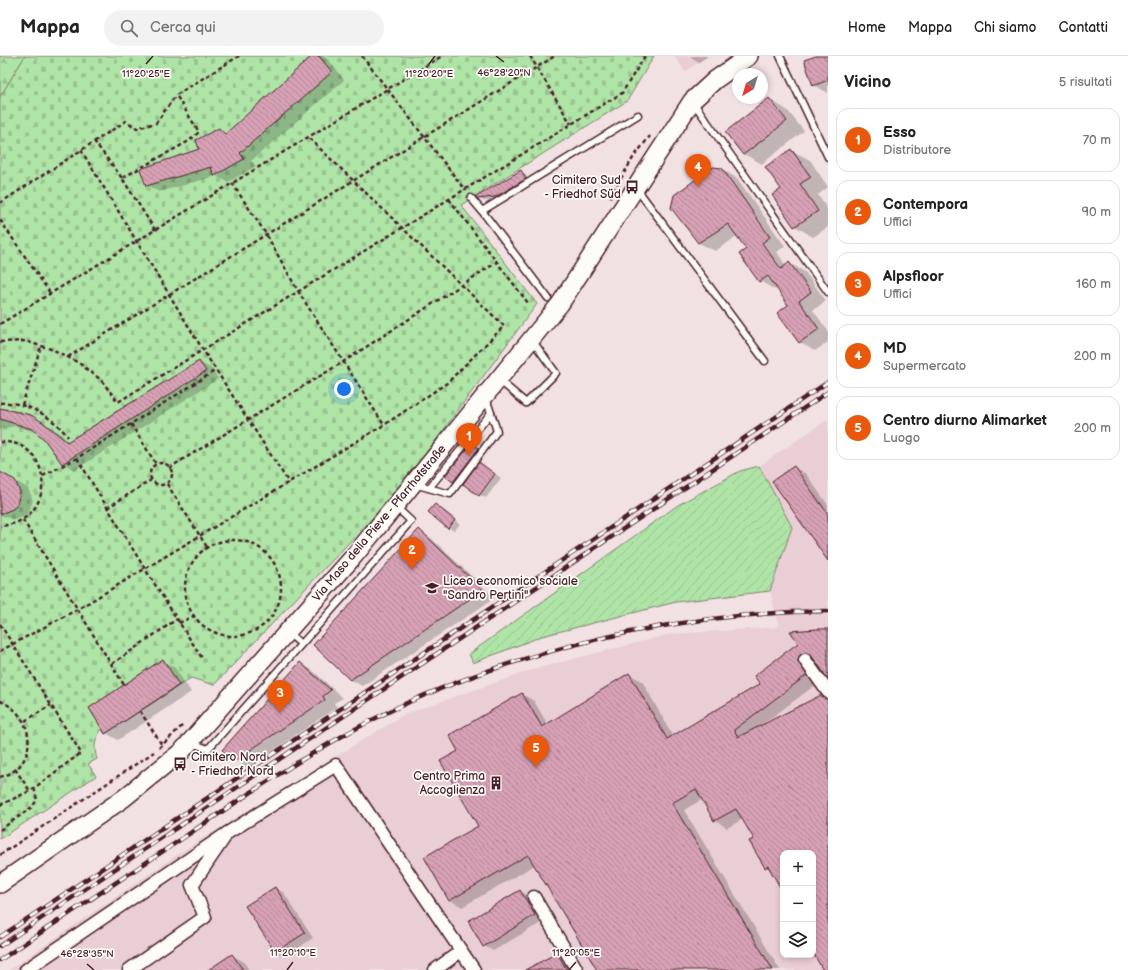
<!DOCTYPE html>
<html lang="it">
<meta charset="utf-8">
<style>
:root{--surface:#fff;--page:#f2f2f2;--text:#222;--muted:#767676;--line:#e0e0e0;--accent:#ea580c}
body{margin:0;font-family:"Balsamiq Sans",sans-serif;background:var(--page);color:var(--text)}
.controls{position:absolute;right:12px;bottom:12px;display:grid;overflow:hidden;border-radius:8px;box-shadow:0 2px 6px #0003}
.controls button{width:36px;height:36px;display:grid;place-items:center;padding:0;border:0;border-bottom:1px solid var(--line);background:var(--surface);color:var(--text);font:20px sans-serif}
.compass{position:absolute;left:732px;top:12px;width:36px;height:36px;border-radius:50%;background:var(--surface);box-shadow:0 2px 6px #0003;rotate:218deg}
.you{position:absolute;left:344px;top:333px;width:14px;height:14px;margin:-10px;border:3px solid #fff;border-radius:50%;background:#1a73e8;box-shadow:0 0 0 6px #1a73e833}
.badge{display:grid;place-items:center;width:26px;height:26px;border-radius:50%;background:var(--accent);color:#fff;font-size:13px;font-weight:700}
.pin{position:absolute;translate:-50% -33px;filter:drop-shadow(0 1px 2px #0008)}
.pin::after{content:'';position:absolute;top:21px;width:14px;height:12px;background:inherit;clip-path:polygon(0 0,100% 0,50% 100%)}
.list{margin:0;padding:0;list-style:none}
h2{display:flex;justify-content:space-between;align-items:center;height:52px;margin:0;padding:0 16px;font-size:17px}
h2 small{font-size:13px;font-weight:400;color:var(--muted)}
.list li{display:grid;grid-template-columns:26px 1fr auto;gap:12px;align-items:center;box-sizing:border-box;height:64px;margin:0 8px 8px;padding:0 8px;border:1px solid var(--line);border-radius:12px}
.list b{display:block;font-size:15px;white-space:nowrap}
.list p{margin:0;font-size:13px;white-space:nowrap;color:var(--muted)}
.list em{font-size:13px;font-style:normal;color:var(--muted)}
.icon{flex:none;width:22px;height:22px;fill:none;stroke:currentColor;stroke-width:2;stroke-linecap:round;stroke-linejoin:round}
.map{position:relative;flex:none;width:828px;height:914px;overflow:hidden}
header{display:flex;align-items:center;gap:24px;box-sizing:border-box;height:56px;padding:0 20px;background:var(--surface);border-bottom:1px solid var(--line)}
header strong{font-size:19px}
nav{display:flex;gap:22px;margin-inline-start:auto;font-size:14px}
.search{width:280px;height:36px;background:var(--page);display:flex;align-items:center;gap:10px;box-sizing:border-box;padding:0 14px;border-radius:22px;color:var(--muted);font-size:15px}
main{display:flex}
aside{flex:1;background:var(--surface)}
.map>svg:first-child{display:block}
</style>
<header>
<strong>Mappa</strong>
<div class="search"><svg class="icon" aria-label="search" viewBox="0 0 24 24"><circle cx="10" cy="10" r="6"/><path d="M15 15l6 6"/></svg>Cerca qui</div>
<nav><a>Home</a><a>Mappa</a><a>Chi siamo</a><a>Contatti</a></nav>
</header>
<main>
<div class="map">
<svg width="828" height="914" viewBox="0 0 828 914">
<defs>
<pattern id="forest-firs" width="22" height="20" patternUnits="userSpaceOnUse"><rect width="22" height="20" fill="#afe4a7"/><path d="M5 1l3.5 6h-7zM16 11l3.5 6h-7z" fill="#98c390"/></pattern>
<pattern id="cemetery-stones" width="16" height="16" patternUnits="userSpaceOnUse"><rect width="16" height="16" fill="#afe4a7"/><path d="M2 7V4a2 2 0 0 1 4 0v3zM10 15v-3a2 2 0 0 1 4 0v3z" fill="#98c390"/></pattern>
<pattern id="garden-furrows" width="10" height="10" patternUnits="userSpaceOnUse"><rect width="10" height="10" fill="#afe4a7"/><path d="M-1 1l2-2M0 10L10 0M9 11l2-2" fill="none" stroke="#98c390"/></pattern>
<pattern id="building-back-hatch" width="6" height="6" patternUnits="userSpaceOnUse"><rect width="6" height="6" fill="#d7a1b5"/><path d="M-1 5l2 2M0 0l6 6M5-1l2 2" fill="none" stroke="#b08393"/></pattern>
</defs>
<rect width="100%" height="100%" fill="#f2e1e3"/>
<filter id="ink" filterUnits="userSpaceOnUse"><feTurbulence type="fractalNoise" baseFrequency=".025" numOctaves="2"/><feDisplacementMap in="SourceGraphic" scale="8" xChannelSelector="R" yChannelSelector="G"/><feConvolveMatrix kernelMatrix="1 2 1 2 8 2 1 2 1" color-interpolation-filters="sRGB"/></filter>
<g filter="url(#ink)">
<g fill="#eaced5" fill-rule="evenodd">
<polygon points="674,0 708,0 685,16"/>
<path d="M828,363V914H9L184,794L405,658L534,613L671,578L779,571L770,535L792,471L759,410ZM783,797H813V899H783Z"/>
</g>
<polygon fill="url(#forest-firs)" stroke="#7c8269" points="0,0 25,0 0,41"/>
<path fill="url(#cemetery-stones)" stroke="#7c8269" d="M25,0H654L627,45L461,149L537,248L398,435L214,629L191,622L105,678L102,672C95,684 93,690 97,703L88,708L96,720L0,783V41Z"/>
<polygon fill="url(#garden-furrows)" stroke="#7c8269" points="759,410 792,471 770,535 676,546 542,580 473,607 469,598 678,449 740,415"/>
<g fill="#0003">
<polygon points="313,0 321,0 329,4 344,24 251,105 256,110 228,126 216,120 159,136 147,129 200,93 219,74 226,78"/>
<polygon points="689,0 708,0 699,6"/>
<polygon points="818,0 828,0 828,37 814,29"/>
<polygon points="769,43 787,54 804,75 762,108 744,98"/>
<polygon points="791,94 810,104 828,131 818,139 828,154 828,171 813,181 795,170 782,133"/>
<polygon points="721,113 737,122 785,190 777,196 786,210 789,207 805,216 826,245 813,254 828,275 828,286 815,295 800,286 790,249 778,232 775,234 760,225 747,193 738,180 715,195 699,187 673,152"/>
<polygon points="521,115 525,118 530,126 501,144 483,145 478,142"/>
<polygon points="199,306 212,313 218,323 75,414 63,407 45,382 40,378 16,370 0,373 0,353 17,355 30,360 57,375 69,386"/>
<polygon points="475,390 481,394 456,427 446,420"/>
<polygon points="480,407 501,422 486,442 480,439"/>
<polygon points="794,411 806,418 828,449 828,503"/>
<polygon points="0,419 4,419 28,432 33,444 29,456 25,460 14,464 0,459"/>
<polygon points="436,449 460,468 454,475 449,472"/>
<polygon points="419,475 431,482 495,542 362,630 350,623"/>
<polygon points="828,574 828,622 815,604 810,608 818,627 763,668 828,644 828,914 824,914 813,895 813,797 783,797 783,834 772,815 766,811 755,783 743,763 727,772 715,764 703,743 684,754 780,914 599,914 535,809 462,851 450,844 480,771 460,695 522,638 534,645 548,669 629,618 642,625 673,680 762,628"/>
<polygon points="163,605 175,612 191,636 118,684 106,677"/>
<polygon points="300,607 312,614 343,642 334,647 337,651 247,712 235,704"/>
<polygon points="275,832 284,837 313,882 285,901 276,896 246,850"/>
<polygon points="520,835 529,840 544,865 493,895 484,890"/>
<polygon points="557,898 568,905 574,914 527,914"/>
<polygon points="232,899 244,906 249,914 210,914"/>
</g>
<g fill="url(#building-back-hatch)" stroke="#4a1f2b">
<polygon points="312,0 319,0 332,16 240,97 244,103 214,120 211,111 146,130 140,113 199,93 196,84 219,72 225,78"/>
<polygon points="816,0 828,0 828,24 813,30 804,4"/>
<polygon points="769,42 787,65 743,99 725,76"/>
<polygon points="791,93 811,121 800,128 818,155 794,171 772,139 781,133 765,111"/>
<polygon points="713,111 722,112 770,181 762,187 781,213 789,206 811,236 799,245 819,273 799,287 777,257 788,249 768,220 759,226 739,198 746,193 728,168 698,187 671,152 674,139"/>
<polygon points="521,114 526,123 495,141 477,143 476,141"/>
<polygon points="199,305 206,315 62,408 44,383 32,373 0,363 0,352 31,359 44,367 67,386"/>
<polygon points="472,387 479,392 453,426 445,420"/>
<polygon points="479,406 495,418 479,440 463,428"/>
<polygon points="794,410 828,458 828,505 772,425"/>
<polygon points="0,416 15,424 20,436 17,449 13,453 0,458"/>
<polygon points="435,448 455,464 448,473 428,456"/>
<polygon points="419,473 483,534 350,624 313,589"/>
<polygon points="817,573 828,573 828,623 811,599 808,597 801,598 798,605 807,619 734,674 738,681 821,639 828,643 828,914 823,914 813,897 813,797 783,797 783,836 768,810 765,812 749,785 754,783 736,753 714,765 696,733 672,747 773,914 597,914 528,799 449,845 424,801 478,770 440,705 458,695 449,679 522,637 542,671 629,617 667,683 760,628 754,620 798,587 790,575"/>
<polygon points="163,603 179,629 105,678 89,652"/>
<polygon points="300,606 331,634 323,640 325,644 234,705 222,694"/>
<polygon points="275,831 305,877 275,896 245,850"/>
<polygon points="520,834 535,859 483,891 468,865"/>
<polygon points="557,897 567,914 525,914"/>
<polygon points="232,898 243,914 208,914"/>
</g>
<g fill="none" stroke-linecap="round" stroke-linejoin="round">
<g stroke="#4a1f2b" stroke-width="9">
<g id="lane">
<polyline points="780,0 828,101"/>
<polyline points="693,46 828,236"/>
<polyline points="637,133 765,305"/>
<polyline points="471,142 482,155"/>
<polyline points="548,242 482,155 638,59"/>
<polyline points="499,324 526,347 556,317 532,284"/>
<polyline points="414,428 450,438 497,375 486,342"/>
<polyline points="429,432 491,357"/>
<polyline points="287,576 301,588"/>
<polyline points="192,687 208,693 411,465 396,451"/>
</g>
</g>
<g stroke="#4a1f2b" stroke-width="15">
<g id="street">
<polyline points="805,604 828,636"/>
<polyline points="534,841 577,914"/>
<polyline points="26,914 229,776 336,709 474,914"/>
<polyline points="129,914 205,861 192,829 224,782"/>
<polyline points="435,914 461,895"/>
</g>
</g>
<g stroke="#4a1f2b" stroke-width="20">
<polyline id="secondary" points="0,828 124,742 182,695 354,500 560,248 692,45 715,24 749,0"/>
</g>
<g stroke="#4a1f2b" stroke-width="2.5" stroke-dasharray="4 3" stroke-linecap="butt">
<polyline points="362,0 465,134"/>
<polyline points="530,0 571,68"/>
<polyline points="94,85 122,122"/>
<polyline points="81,94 203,294 289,427"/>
<polyline points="232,127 266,178 298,235 384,369"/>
<polyline points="610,141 633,102 650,80"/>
<polyline points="449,143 528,247"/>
<polyline points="0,147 126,65 137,72 156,67 176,39"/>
<polyline points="0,164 50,237"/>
<polyline points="155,174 122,122 189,85 199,76 176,39 239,0"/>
<polyline points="0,268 442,0"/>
<polyline points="0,286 25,285 54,294 79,307 101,324 118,346 622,37 645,0"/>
<polyline points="68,301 555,0"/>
<path d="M0,347C25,345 53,360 68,381"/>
<polyline points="22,349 41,290"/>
<polyline points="131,368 156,408"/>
<path d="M0,386C54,383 59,466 0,470"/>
<polyline points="77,402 145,513 202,602"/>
<circle cx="161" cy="418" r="11"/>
<polyline points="169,412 343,306 497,206"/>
<polyline points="43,420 77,402 216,314"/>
<polyline points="167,428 207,491"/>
<polyline points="107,452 151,424"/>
<polyline points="23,464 124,629"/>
<circle cx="233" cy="532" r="48"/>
<polyline points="179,567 194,560"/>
<polyline points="0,568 81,697 30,735 0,749"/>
<polyline points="0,595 78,553 384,369 447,327 504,270 308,81"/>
<polyline points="112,608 177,563"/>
<path d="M0,645C36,659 40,711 0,721"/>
<polyline points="140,655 162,689"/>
<polyline points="25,665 51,649"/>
<polyline points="159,692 183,669"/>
<polyline points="15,713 30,735"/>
<polyline points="0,774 32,751 37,744 34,731"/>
<polyline points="0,799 154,696"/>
</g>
<use href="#lane" stroke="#fdfcf7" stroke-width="6"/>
<use href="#street" stroke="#fdfcf7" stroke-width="12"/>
<use href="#secondary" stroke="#fdfcf7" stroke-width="17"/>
<g stroke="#4a1f2b" stroke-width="4.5">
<g id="rail">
<polyline points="0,881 828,326"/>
<polyline points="0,890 828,336"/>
<path d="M0,904C60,863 120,824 180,784C258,731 338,676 425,639C554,585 689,557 828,555"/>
</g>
</g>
<use href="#rail" stroke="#fdfcf7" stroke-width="3" stroke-dasharray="9" stroke-linecap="butt"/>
</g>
</g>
<path fill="none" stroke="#4a1f2b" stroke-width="1.5" d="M496,0L504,6M146,8L153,0M429,8L435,0M87,908L94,914M287,914L293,906M569,914L576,906"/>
<defs>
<g id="bus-bare" transform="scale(1.08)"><path d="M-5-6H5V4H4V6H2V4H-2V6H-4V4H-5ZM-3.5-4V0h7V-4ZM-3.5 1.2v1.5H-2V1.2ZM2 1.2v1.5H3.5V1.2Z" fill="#4a1f2b" stroke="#fdfcf7" stroke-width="2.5" paint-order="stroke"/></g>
<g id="school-bare" transform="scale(1.08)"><path d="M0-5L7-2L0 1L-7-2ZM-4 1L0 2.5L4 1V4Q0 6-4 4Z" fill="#4a1f2b" stroke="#fdfcf7" stroke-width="2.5" paint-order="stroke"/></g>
<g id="building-bare" transform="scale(1.08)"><path d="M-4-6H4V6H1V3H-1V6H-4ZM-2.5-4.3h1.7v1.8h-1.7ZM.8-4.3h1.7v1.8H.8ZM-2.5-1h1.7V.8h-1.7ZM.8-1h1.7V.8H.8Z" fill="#4a1f2b" stroke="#fdfcf7" stroke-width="2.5" paint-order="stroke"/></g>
</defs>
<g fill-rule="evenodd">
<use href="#bus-bare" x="632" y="131"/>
<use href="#school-bare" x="432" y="532"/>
<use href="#bus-bare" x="180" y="708"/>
<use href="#building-bare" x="496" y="727"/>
</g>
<g text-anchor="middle" stroke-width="3.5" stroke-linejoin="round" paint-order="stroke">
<g font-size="12" fill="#4a1f2b" stroke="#fdfcf7" text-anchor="end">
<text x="621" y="128">Cimitero Sud<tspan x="621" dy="14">- Friedhof Süd</tspan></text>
<text x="443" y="529" text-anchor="start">Liceo economico sociale<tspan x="443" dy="14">"Sandro Pertini"</tspan></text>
<text x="191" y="705" text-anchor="start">Cimitero Nord<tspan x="191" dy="14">- Friedhof Nord</tspan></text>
<text x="485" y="724">Centro Prima<tspan x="485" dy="14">Accoglienza</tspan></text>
</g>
<g font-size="12" fill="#4a1f2b" stroke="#fdfcf7">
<text transform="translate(379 467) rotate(-50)" y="4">Via Maso della Pieve - Pfarrhofstraße</text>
</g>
</g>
<g font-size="10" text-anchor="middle" fill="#4a1f2b" stroke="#fdfcf7" stroke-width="3.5" stroke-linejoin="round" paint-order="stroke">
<text x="504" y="20">46°28'20"N</text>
<text x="146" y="21">11°20'25"E</text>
<text x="429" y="21">11°20'20"E</text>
<text x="293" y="900">11°20'10"E</text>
<text x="576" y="900">11°20'05"E</text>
<text x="87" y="901">46°28'35"N</text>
</g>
</svg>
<div class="controls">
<button>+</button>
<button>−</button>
<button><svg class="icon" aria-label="layers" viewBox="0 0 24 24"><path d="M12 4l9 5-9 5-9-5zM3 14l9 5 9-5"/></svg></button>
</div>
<svg class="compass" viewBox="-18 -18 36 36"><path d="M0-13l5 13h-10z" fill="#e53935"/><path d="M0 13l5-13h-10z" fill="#767676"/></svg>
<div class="you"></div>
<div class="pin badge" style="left:469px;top:400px">1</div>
<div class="pin badge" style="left:412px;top:514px">2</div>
<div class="pin badge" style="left:280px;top:657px">3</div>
<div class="pin badge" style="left:698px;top:131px">4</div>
<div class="pin badge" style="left:536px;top:712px">5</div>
</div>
<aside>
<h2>Vicino<small>5 risultati</small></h2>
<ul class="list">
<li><span class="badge">1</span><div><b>Esso</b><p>Distributore</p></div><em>70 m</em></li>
<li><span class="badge">2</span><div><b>Contempora</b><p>Uffici</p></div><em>90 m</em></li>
<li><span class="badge">3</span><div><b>Alpsfloor</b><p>Uffici</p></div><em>160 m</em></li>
<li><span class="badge">4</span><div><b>MD</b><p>Supermercato</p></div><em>200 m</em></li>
<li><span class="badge">5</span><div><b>Centro diurno Alimarket</b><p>Luogo</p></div><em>200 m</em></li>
</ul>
</aside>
</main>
